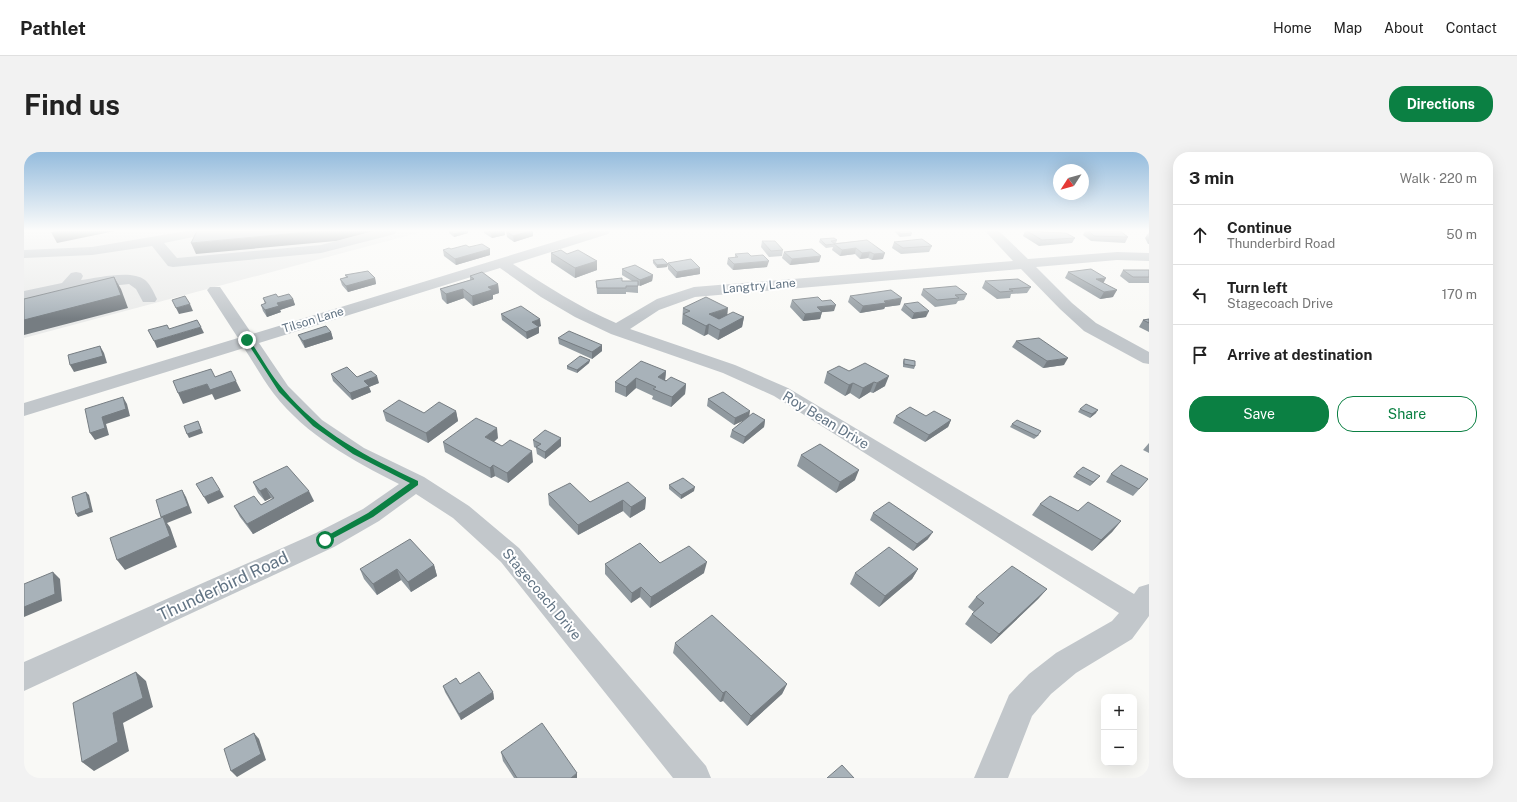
<!DOCTYPE html>
<meta charset="utf-8">
<style>
:root{--surface:#fff;--page:#f2f2f2;--text:#222;--muted:#767676;--line:#e0e0e0;--accent:#0b8043}
body{margin:0;font-family:"Public Sans",sans-serif;background:var(--page);color:var(--text)}
.controls{position:absolute;right:12px;bottom:12px;display:grid;overflow:hidden;border-radius:8px;box-shadow:0 4px 16px #0002}
.controls button{width:36px;height:36px;display:grid;place-items:center;padding:0;border:0;border-bottom:1px solid var(--line);background:var(--surface);color:var(--text);font:20px sans-serif}
.compass{position:absolute;left:1029px;top:12px;width:36px;height:36px;border-radius:50%;background:var(--surface);box-shadow:0 4px 16px #0002;rotate:234deg}
.stop{position:absolute;width:12px;height:12px;margin:-9px;border:3px solid #0b8043;border-radius:50%;background:#fff}
.stop.end{background:#0b8043;border-color:#fff;box-shadow:0 1px 4px #0008}
.list{margin:0;padding:0;list-style:none}
h2{display:flex;justify-content:space-between;align-items:center;height:52px;margin:0;padding:0 16px;font-size:17px}
h2 small{font-size:13px;font-weight:400;color:var(--muted)}
.list li{display:grid;grid-template-columns:26px 1fr auto;gap:12px;align-items:center;box-sizing:border-box;height:60px;padding:0 16px;border-top:1px solid var(--line)}
.list b{display:block;font-size:15px;white-space:nowrap}
.list p{margin:0;font-size:13px;white-space:nowrap;color:var(--muted)}
.list em{font-size:13px;font-style:normal;color:var(--muted)}
.actions{display:flex;gap:8px;padding:12px 16px}
.actions a{flex:1;padding:9px 0;border:1px solid var(--accent);border-radius:16px;text-align:center;font-size:14px;color:var(--accent)}
.actions .main{background:var(--accent);color:#fff}
.icon{flex:none;width:22px;height:22px;fill:none;stroke:currentColor;stroke-width:2;stroke-linecap:round;stroke-linejoin:round}
.map{position:relative;flex:none;width:1125px;height:626px;overflow:hidden;border-radius:16px}
header{display:flex;align-items:center;gap:24px;box-sizing:border-box;height:56px;padding:0 20px;background:var(--surface);border-bottom:1px solid var(--line)}
header strong{font-size:19px}
nav{display:flex;gap:22px;margin-inline-start:auto;font-size:14px}
.intro{display:flex;align-items:center;justify-content:space-between;box-sizing:border-box;height:96px;padding:0 24px}
h1{margin:0;font-size:28px}
.button{padding:10px 18px;border-radius:16px;background:var(--accent);color:#fff;font-size:14px;font-weight:700}
main{display:flex;gap:24px;padding:0 24px}
aside{flex:1;background:var(--surface);border-radius:16px;box-shadow:0 4px 16px #0002}
.map>svg:first-child{display:block}
</style>
<header>
<strong>Pathlet</strong>
<nav><a>Home</a><a>Map</a><a>About</a><a>Contact</a></nav>
</header>
<div class="intro"><h1>Find us</h1><a class="button">Directions</a></div>
<main>
<div class="map">
<svg width="1125" height="626" viewBox="0 0 1125 626">
<rect width="100%" height="100%" fill="#f9f9f6"/>
<polygon fill="#eaebea" points="0,79 401,79 0,186"/>
<g fill="none" stroke-linecap="round" stroke-linejoin="round">
<g fill="#c2c7cb" fill-rule="evenodd">
<polygon points="162,79 186,79 184,82 140,91 153,106 297,93 351,79 373,79 371,82 297,101 149,115 144,114 128,94 68,103 0,106 0,98 68,95"/>
<path d="M566,79H586L584,82L489,112C522,134 555,155 592,171L633,147L670,135L989,109L961,79H975L1004,107L1093,100L1125,101V109L1093,108L1012,115L1048,151L1072,171L1125,200V212L1119,211L1060,179L1036,157L997,117L671,145L635,158L606,177L711,213L764,236L1110,442L1115,435L1125,432V464L1108,487L1052,521L1027,542L1008,564L984,626H950L985,543L1005,522L1032,501L1088,469L1095,461L750,244L699,221L587,182L551,165L517,145L476,116L235,191L264,234L298,268L340,296L400,325L445,354L495,396L682,614L687,626H649L477,410L429,366L392,342L355,369L310,395L0,539V510L292,381L339,357L375,332C328,308 283,284 250,242C239,228 230,211 220,196L0,264V251L214,186L183,138L186,135H196L228,182Z"/>
<path d="M52,120L57,121L59,124L57,128C73,126 108,117 121,128C127,133 130,141 133,147L131,150H119L112,137L105,132L43,139L0,149V139L38,131L47,121Z"/>
</g>
</g>
<g fill="#90999f">
<polygon points="425,79 444,79 444,81 430,85 425,81"/>
<polygon points="460,79 481,79 481,83 468,86 460,81"/>
<polygon points="482,79 509,79 509,84 490,90 483,85"/>
<polygon points="871,79 885,79 888,81 887,84 876,85 871,80"/>
<polygon points="1001,79 1015,79 1018,80 1051,86 1048,91 1015,94 999,84"/>
<polygon points="1061,79 1096,79 1104,85 1101,91 1067,89 1059,83"/>
<polygon points="1125,80 1125,92 1124,92 1121,86"/>
<polygon points="796,87 813,88 812,91 843,88 859,107 848,108 844,106 836,107 831,102 816,104 808,98 809,95 802,96 795,90"/>
<polygon points="738,89 759,98 758,104 745,105 737,95"/>
<polygon points="870,90 908,94 905,100 877,102 868,96"/>
<polygon points="445,95 466,103 432,113 420,104 419,98"/>
<polygon points="760,100 797,104 795,110 766,113 758,106"/>
<polygon points="527,101 543,102 573,109 573,118 551,126 527,110"/>
<polygon points="711,102 727,104 743,115 709,118 703,112 704,106 711,106"/>
<polygon points="629,108 644,112 643,115 633,116 629,111"/>
<polygon points="644,111 676,122 652,126 644,117"/>
<polygon points="598,117 629,123 628,129 616,134 614,133 614,141 602,140 602,142 573,142 572,129 608,129 598,123"/>
<polygon points="1099,118 1125,118 1125,131 1105,131 1096,124"/>
<polygon points="1044,120 1079,131 1089,145 1076,147 1041,126"/>
<polygon points="321,123 351,126 352,132 324,140 318,133 316,127 322,125"/>
<polygon points="446,124 474,132 475,141 469,143 469,147 449,154 440,146 423,152 418,147 416,137 446,128"/>
<polygon points="961,129 1007,135 1003,141 987,142 986,146 973,147 958,136"/>
<polygon points="899,137 943,142 940,148 934,149 932,152 911,155 897,143"/>
<polygon points="826,144 876,153 861,155 860,157 836,161 824,150"/>
<polygon points="254,145 269,147 271,153 256,158 257,160 243,165 239,159 237,153 241,152 239,146"/>
<polygon points="768,148 798,149 810,159 798,160 796,167 779,169 766,155"/>
<polygon points="880,152 902,165 888,167 877,158"/>
<polygon points="659,156 720,165 718,175 694,188 684,182 680,184 658,172"/>
<polygon points="477,162 517,174 514,175 515,181 503,187 478,168"/>
<polygon points="1125,167 1125,180 1115,175 1119,168"/>
<polygon points="307,180 309,187 281,196 277,189 274,183"/>
<polygon points="534,186 578,193 578,199 568,207 535,192"/>
<polygon points="992,189 1040,213 1019,216 988,195"/>
<polygon points="880,207 891,214 890,217 879,215 879,210"/>
<polygon points="566,208 565,211 553,221 543,217 543,214"/>
<polygon points="642,219 641,228 662,232 661,242 647,255 628,247 629,244 612,236 602,245 591,240 591,230"/>
<polygon points="825,219 861,234 849,241 846,240 835,247 826,241 821,244 800,231 803,220"/>
<polygon points="307,222 333,225 355,231 345,235 347,240 328,248 309,229"/>
<polygon points="684,247 725,264 741,268 740,275 719,292 706,285 708,278 720,268 710,273 683,254"/>
<polygon points="1056,257 1072,261 1066,266 1054,260"/>
<polygon points="359,259 400,261 432,259 434,269 404,291 362,269"/>
<polygon points="872,264 902,264 927,268 924,275 901,290 869,271"/>
<polygon points="988,272 1015,283 1010,287 986,275"/>
<polygon points="474,286 470,290 509,310 484,331 471,324 467,326 421,300 419,290"/>
<polygon points="537,286 537,294 521,307 513,302 512,296 510,295 509,288"/>
<polygon points="1125,291 1125,301 1119,298"/>
<polygon points="777,303 831,328 812,341 773,314"/>
<polygon points="1052,321 1073,327 1066,334 1049,325"/>
<polygon points="1087,322 1124,327 1118,334 1109,344 1082,330"/>
<polygon points="229,330 290,349 229,382 216,365 210,354 237,353 248,347 247,346 241,349 234,341"/>
<polygon points="645,333 670,339 657,347 645,337"/>
<polygon points="524,342 566,350 622,346 621,357 606,366 599,359 554,383 525,353"/>
<polygon points="1016,352 1054,359 1097,369 1088,380 1068,399 1008,363"/>
<polygon points="849,361 904,387 889,399 846,368"/>
<polygon points="636,411 680,421 626,456 616,445 607,451 581,422 581,412"/>
<polygon points="410,413 413,424 387,440 377,428 353,443 340,427 336,417"/>
<polygon points="894,417 888,427 855,455 826,432 831,421"/>
<polygon points="1023,437 1014,447 967,492 941,472 948,462 950,460 944,455 952,445"/>
<polygon points="651,491 763,532 758,542 723,574 699,549 696,550 649,501"/>
<polygon points="436,532 469,540 470,547 437,568 421,540 419,534"/>
<polygon points="477,600 553,626 490,626 479,609"/>
</g>
<g fill="#767d82">
<polygon points="32,79 91,79 33,91 27,80"/>
<polygon points="295,79 350,79 312,89 172,102 167,91"/>
<polygon points="440,79 444,79 444,81 430,85 430,82"/>
<polygon points="473,79 481,79 481,83 468,86 467,81"/>
<polygon points="506,79 509,79 509,84 490,90 489,84"/>
<polygon points="832,96 831,102 816,104 818,98"/>
<polygon points="466,97 466,103 432,113 431,107"/>
<polygon points="846,100 844,106 836,107 838,101"/>
<polygon points="861,101 859,107 848,108 850,102"/>
<polygon points="797,104 795,110 766,113 768,107"/>
<polygon points="573,109 573,118 551,126 551,116"/>
<polygon points="745,109 743,115 709,118 710,112"/>
<polygon points="644,112 643,115 633,116 633,113"/>
<polygon points="676,116 676,122 652,126 653,120"/>
<polygon points="629,123 628,129 616,134 616,128"/>
<polygon points="90,125 97,137 104,156 0,183 0,168"/>
<polygon points="351,126 352,132 324,140 322,134"/>
<polygon points="1082,126 1079,132 1072,127"/>
<polygon points="474,132 475,141 469,143 469,147 449,154 448,144 464,135"/>
<polygon points="439,137 440,146 423,152 422,142"/>
<polygon points="1093,138 1089,145 1076,147 1080,140"/>
<polygon points="878,146 876,153 861,155 860,157 836,161 839,154 860,149"/>
<polygon points="269,147 271,153 256,158 257,160 243,165 241,158 253,151"/>
<polygon points="166,152 169,159 155,162 152,156"/>
<polygon points="812,153 810,159 791,161 793,155"/>
<polygon points="704,156 703,166 684,172 685,162"/>
<polygon points="905,159 902,165 888,167 890,161"/>
<polygon points="798,160 796,167 779,169 781,162"/>
<polygon points="720,165 718,175 694,188 696,178"/>
<polygon points="516,167 517,174 509,177 508,170"/>
<polygon points="685,172 684,182 680,184 682,174"/>
<polygon points="177,175 180,181 133,196 130,189"/>
<polygon points="515,175 515,181 503,187 502,180"/>
<polygon points="307,180 309,187 281,196 279,189"/>
<polygon points="578,193 578,199 568,207 568,200"/>
<polygon points="76,194 80,201 83,211 50,220 46,213"/>
<polygon points="1044,206 1040,213 1019,216 1023,209"/>
<polygon points="566,208 565,211 553,221 553,218"/>
<polygon points="642,219 641,229 634,225"/>
<polygon points="353,224 355,231 345,235 347,240 328,248 326,241 340,229"/>
<polygon points="865,224 861,234 849,241 853,231"/>
<polygon points="612,226 612,236 602,245 602,235"/>
<polygon points="212,229 217,239 191,248 188,242 159,252 154,241 183,232"/>
<polygon points="850,230 846,240 835,247 839,236"/>
<polygon points="829,231 826,241 821,244 825,233"/>
<polygon points="662,232 661,242 647,255 648,245"/>
<polygon points="99,245 103,252 106,264 82,272 85,283 71,288 66,281 78,265"/>
<polygon points="1074,258 1072,261 1066,266 1068,262"/>
<polygon points="432,259 434,269 404,291 402,281"/>
<polygon points="726,259 725,266 710,273 711,266"/>
<polygon points="741,268 740,275 719,292 721,285"/>
<polygon points="927,268 924,275 901,290 905,283"/>
<polygon points="174,269 179,281 165,286 163,282"/>
<polygon points="473,276 474,286 462,296 461,285"/>
<polygon points="537,286 537,294 521,307 521,300"/>
<polygon points="508,299 509,310 484,331 483,321"/>
<polygon points="469,313 471,324 467,326 466,316"/>
<polygon points="835,318 831,328 812,341 816,330"/>
<polygon points="1076,324 1066,334 1069,330"/>
<polygon points="671,335 670,339 657,347 657,343"/>
<polygon points="242,336 247,346 241,349 236,339"/>
<polygon points="158,338 162,345 168,361 143,371 146,375 153,395 101,418 93,408 141,370 137,365"/>
<polygon points="196,338 200,345 184,352 180,345"/>
<polygon points="285,339 290,349 229,382 223,372"/>
<polygon points="62,340 65,343 69,360 54,365 52,362"/>
<polygon points="622,346 621,357 606,366 607,355"/>
<polygon points="599,348 599,359 554,383 554,373"/>
<polygon points="1097,369 1088,380 1068,399 1077,388"/>
<polygon points="909,380 904,387 889,399 893,392"/>
<polygon points="683,410 680,421 626,456 627,445"/>
<polygon points="410,413 413,424 387,440 384,430"/>
<polygon points="373,417 377,428 353,443 349,432"/>
<polygon points="894,417 888,427 855,455 861,444"/>
<polygon points="29,420 36,427 38,449 0,465 0,455"/>
<polygon points="617,435 616,445 607,451 608,441"/>
<polygon points="1023,437 1014,447 967,492 975,482"/>
<polygon points="112,520 122,529 129,555 99,571 105,599 70,619 58,610"/>
<polygon points="763,532 758,542 723,574 727,564"/>
<polygon points="702,539 699,549 696,550 699,541"/>
<polygon points="469,540 470,547 437,568 435,562"/>
<polygon points="230,581 235,587 242,608 213,625 207,619"/>
<polygon points="553,621 553,626 547,626"/>
</g>
<g fill="#a8b2b9" stroke="#767d82">
<polygon points="173,79 295,79 167,91"/>
<polygon points="426,79 440,79 430,82"/>
<polygon points="465,79 473,79 467,81"/>
<polygon points="482,79 506,79 489,84"/>
<polygon points="874,79 885,79 888,81 877,82"/>
<polygon points="1003,79 1015,79 1018,80 1042,81 1051,86 1018,88"/>
<polygon points="1065,79 1096,79 1104,85 1070,84"/>
<polygon points="810,86 813,88 807,89 811,92 802,93 796,87"/>
<polygon points="898,87 908,94 879,96 870,90"/>
<polygon points="843,88 861,101 850,102 846,100 838,101 832,96 818,98 810,92"/>
<polygon points="738,89 751,89 759,98 747,99"/>
<polygon points="458,92 466,97 431,107 419,98 425,96 427,97 442,93 445,95"/>
<polygon points="788,97 797,104 768,107 760,100"/>
<polygon points="537,98 543,102 554,98 573,109 551,116 527,101"/>
<polygon points="724,101 727,104 739,103 745,109 710,112 704,106 714,105 711,102"/>
<polygon points="639,107 644,112 633,113 629,108"/>
<polygon points="667,107 676,116 653,120 644,111"/>
<polygon points="611,113 629,123 616,128 598,117"/>
<polygon points="1067,117 1082,126 1072,127 1093,138 1080,140 1044,120"/>
<polygon points="1099,118 1125,118 1125,125 1109,125"/>
<polygon points="344,119 351,126 322,134 316,127 324,125 321,123"/>
<polygon points="458,120 474,132 464,135 468,138 448,144 439,137 422,142 416,137 450,127 446,124"/>
<polygon points="90,125 97,143 0,168 0,147"/>
<polygon points="598,126 598,129 614,129 614,134 602,134 602,136 573,136 572,129"/>
<polygon points="994,127 1007,135 985,137 989,139 976,140 961,129"/>
<polygon points="932,134 943,142 931,143 935,146 913,148 899,137"/>
<polygon points="867,138 878,146 860,149 862,151 839,154 826,144"/>
<polygon points="252,142 254,145 265,142 269,147 253,151 255,154 241,158 237,153 242,151 239,146"/>
<polygon points="161,144 166,152 152,156 148,148"/>
<polygon points="682,145 704,156 685,162 695,167 709,160 720,165 696,178 685,172 682,174 659,162 666,159 659,156"/>
<polygon points="794,145 798,149 807,148 812,153 793,155 798,160 781,162 768,148"/>
<polygon points="894,150 905,159 890,161 880,152"/>
<polygon points="497,154 516,167 508,170 515,175 502,180 477,162"/>
<polygon points="1125,167 1125,171 1119,168"/>
<polygon points="173,168 177,175 130,189 124,178 143,173 145,177"/>
<polygon points="302,174 307,180 279,189 274,183"/>
<polygon points="545,179 578,193 568,200 534,186"/>
<polygon points="1015,186 1044,206 1023,209 992,189"/>
<polygon points="76,194 79,204 46,213 44,203"/>
<polygon points="556,204 566,208 553,218 543,214"/>
<polygon points="880,207 891,209 891,214 880,212"/>
<polygon points="617,209 642,219 634,225 642,229 647,225 662,232 648,245 629,237 632,235 612,226 602,235 591,230"/>
<polygon points="841,211 865,224 853,231 850,230 839,236 829,231 825,233 803,220 815,214 825,219"/>
<polygon points="323,215 333,225 347,219 353,224 340,229 345,234 326,241 307,222"/>
<polygon points="187,217 191,225 207,219 212,229 186,238 183,232 154,241 149,229"/>
<polygon points="699,240 726,259 711,266 684,247"/>
<polygon points="99,245 102,257 78,265 81,276 66,281 61,257"/>
<polygon points="375,248 400,261 415,250 432,259 402,281 359,259"/>
<polygon points="1062,252 1074,258 1068,262 1056,257"/>
<polygon points="886,255 902,264 910,259 927,268 905,283 872,264"/>
<polygon points="729,261 741,268 721,285 708,278"/>
<polygon points="452,266 473,276 461,285 478,294 486,288 508,299 483,321 469,313 466,316 419,290"/>
<polygon points="993,268 1017,279 1013,284 988,272"/>
<polygon points="174,269 177,277 163,282 160,274"/>
<polygon points="521,278 537,286 521,300 512,295 517,292 509,288"/>
<polygon points="796,292 835,318 816,330 777,303"/>
<polygon points="1097,313 1124,327 1115,337 1087,322"/>
<polygon points="263,314 285,339 223,372 210,354 230,344 237,353 250,346 242,336 236,339 229,330"/>
<polygon points="1059,315 1076,324 1069,330 1052,321"/>
<polygon points="188,325 196,338 180,345 172,332"/>
<polygon points="659,326 671,335 657,343 645,333"/>
<polygon points="604,330 622,346 607,355 599,348 554,373 524,342 546,331 566,350"/>
<polygon points="158,338 164,354 137,365 132,348"/>
<polygon points="62,340 66,356 52,362 48,345"/>
<polygon points="1026,344 1054,359 1064,350 1097,369 1077,388 1016,352"/>
<polygon points="865,350 909,380 893,392 849,361"/>
<polygon points="139,365 146,384 93,408 86,386"/>
<polygon points="386,387 410,413 384,430 373,417 349,432 336,417"/>
<polygon points="616,391 636,411 665,394 683,410 627,445 617,435 608,441 581,412"/>
<polygon points="865,395 894,417 861,444 831,421"/>
<polygon points="988,414 1023,437 975,482 948,462 960,451 952,445"/>
<polygon points="29,420 31,442 0,455 0,432"/>
<polygon points="688,463 763,532 727,564 702,539 699,541 651,491"/>
<polygon points="112,520 119,546 89,561 94,590 58,610 49,551"/>
<polygon points="455,520 469,540 435,562 419,534 432,526 436,532"/>
<polygon points="518,571 553,621 547,626 493,626 477,600"/>
<polygon points="230,581 237,602 207,619 200,597"/>
<polygon points="818,613 830,626 803,626"/>
</g>
<linearGradient id="sky" x2="0" y2="1"><stop stop-color="#95bcdd"/><stop offset="0.47" stop-color="#fcfcfb"/><stop offset="1" stop-color="#fcfcfb" stop-opacity="0"/></linearGradient>
<rect width="1125" height="167" fill="url(#sky)"/>
<path fill="#0b8043" d="M221,187H225C236,203 246,222 259,237C295,281 344,305 394,329V333L349,365L304,389H299V386L344,361L386,331L329,302L289,274L255,240Z"/>
<g text-anchor="middle" stroke-width="4" stroke-linejoin="round" paint-order="stroke">
<g font-size="12" fill="#627484" stroke="#fff">
<text transform="translate(735 134) rotate(-5)" y="4">Langtry Lane</text>
<text transform="translate(289 168) rotate(-17)" y="4">Tilson Lane</text>
</g>
<g font-size="14" fill="#627484" stroke="#fff">
<text transform="translate(802 268) rotate(31)" y="5">Roy Bean Drive</text>
<text transform="translate(518 442) rotate(50)" y="5">Stagecoach Drive</text>
</g>
<g font-size="17" fill="#627484" stroke="#fff">
<text transform="translate(199 434) rotate(-25)" y="6">Thunderbird Road</text>
</g>
</g>
</svg>
<div class="controls">
<button>+</button>
<button>−</button>
</div>
<svg class="compass" viewBox="-18 -18 36 36"><path d="M0-13l5 13h-10z" fill="#e53935"/><path d="M0 13l5-13h-10z" fill="#767676"/></svg>
<div class="stop" style="left:301px;top:388px"></div>
<div class="stop end" style="left:223px;top:188px"></div>
</div>
<aside>
<h2>3 min<small>Walk · 220 m</small></h2>
<ul class="list">
<li><svg class="icon" aria-label="ahead" viewBox="0 0 24 24"><path d="M12 20V5M6 11l6-6 6 6"/></svg><div><b>Continue</b><p>Thunderbird Road</p></div><em>50 m</em></li>
<li><svg class="icon" aria-label="left" viewBox="0 0 24 24"><path d="M17 20v-9H6M10 6l-5 5 5 5"/></svg><div><b>Turn left</b><p>Stagecoach Drive</p></div><em>170 m</em></li>
<li><svg class="icon" aria-label="arrive" viewBox="0 0 24 24"><path d="M6 21V4h12l-3 4 3 4H6"/></svg><div><b>Arrive at destination</b></div></li>
</ul>
<div class="actions"><a class="main">Save</a><a>Share</a></div>
</aside>
</main>
